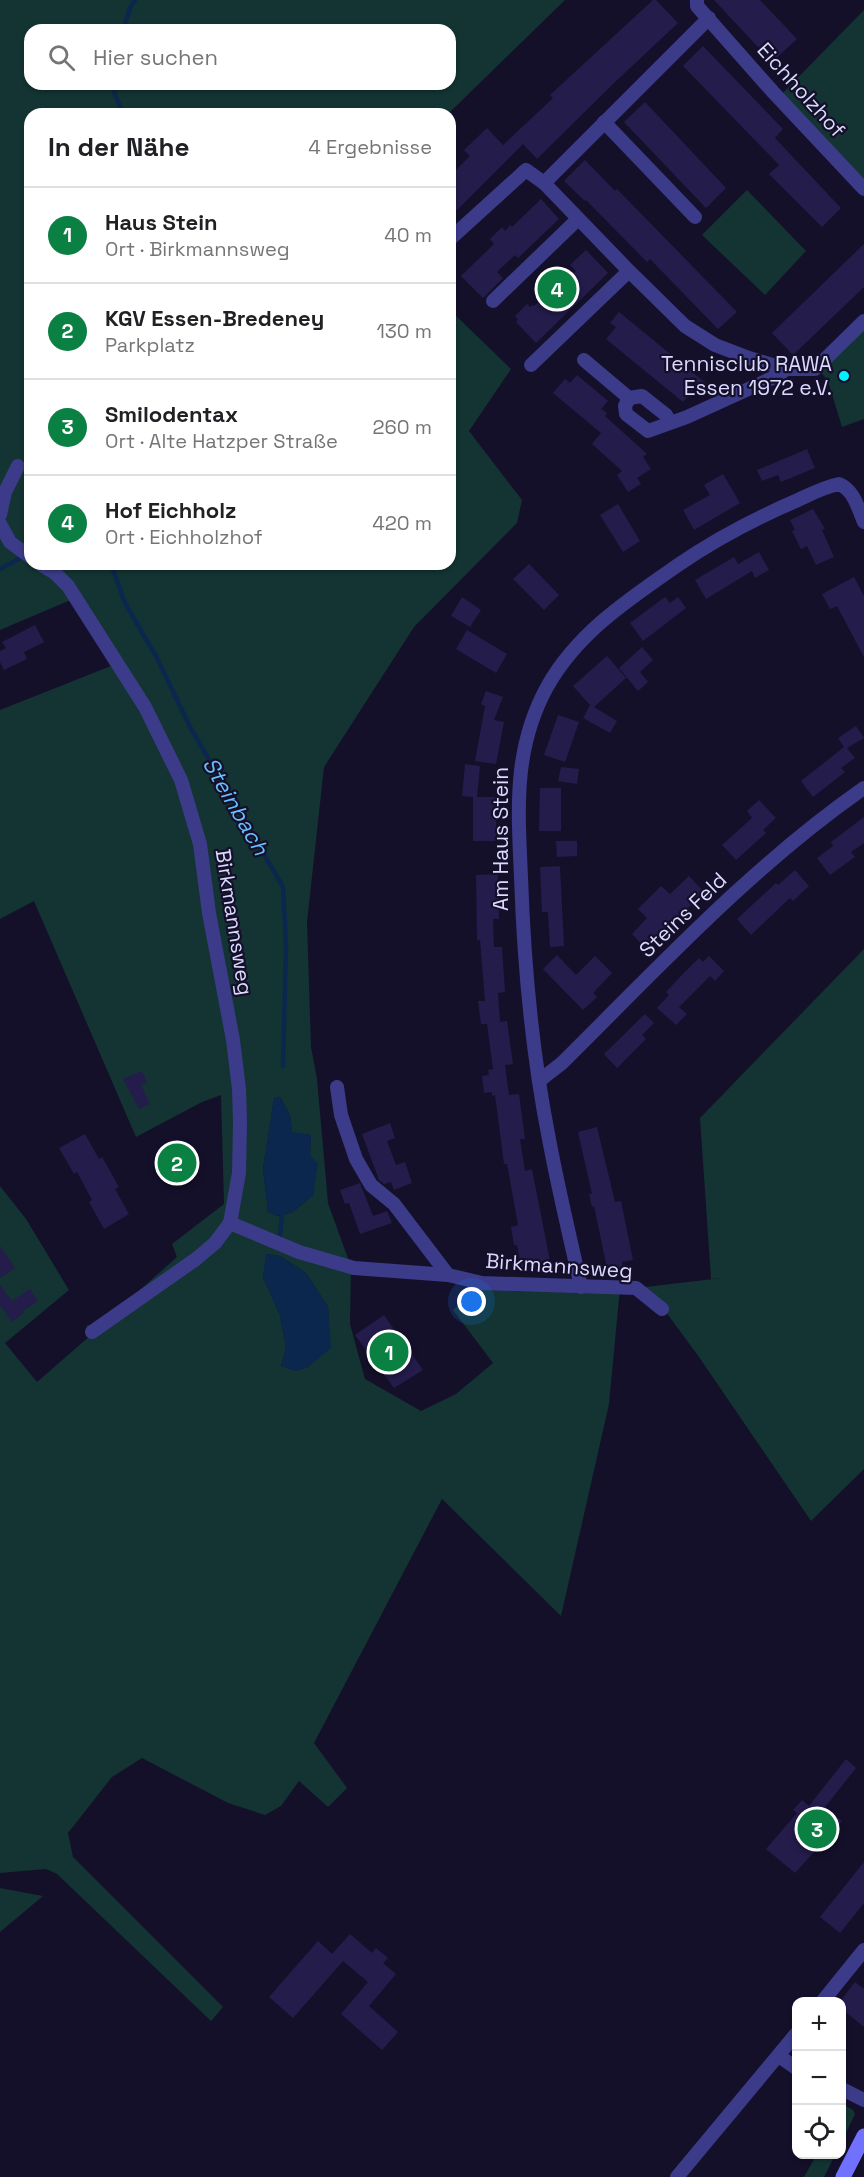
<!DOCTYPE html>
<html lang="de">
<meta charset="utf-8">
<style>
:root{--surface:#fff;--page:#f2f2f2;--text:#202124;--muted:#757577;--line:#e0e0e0;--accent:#0b8043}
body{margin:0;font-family:"Space Grotesk",sans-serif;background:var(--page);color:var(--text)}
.controls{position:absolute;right:18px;bottom:18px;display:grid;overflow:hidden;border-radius:12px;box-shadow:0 2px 4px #0004}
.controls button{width:54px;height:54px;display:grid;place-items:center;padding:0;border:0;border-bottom:2px solid var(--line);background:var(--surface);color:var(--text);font:30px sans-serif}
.you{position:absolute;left:472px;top:1302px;width:21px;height:21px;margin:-15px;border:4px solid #fff;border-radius:50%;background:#1a73e8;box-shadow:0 0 0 9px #1a73e833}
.badge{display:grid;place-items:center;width:39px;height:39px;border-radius:50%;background:var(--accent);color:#fff;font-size:20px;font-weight:700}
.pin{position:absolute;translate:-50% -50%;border:3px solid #fff;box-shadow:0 2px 6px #0006}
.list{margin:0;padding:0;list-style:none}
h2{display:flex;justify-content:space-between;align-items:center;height:78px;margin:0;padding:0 24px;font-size:26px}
h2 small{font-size:20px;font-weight:400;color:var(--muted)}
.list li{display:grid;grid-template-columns:39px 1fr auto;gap:18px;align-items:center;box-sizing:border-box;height:96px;padding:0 24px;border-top:2px solid var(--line)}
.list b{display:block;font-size:22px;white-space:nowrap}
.list p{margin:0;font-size:20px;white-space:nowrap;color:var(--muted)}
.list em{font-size:20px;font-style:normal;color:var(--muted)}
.icon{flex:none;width:33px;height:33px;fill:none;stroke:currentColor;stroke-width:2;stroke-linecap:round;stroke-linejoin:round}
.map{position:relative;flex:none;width:864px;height:2177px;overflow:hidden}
.search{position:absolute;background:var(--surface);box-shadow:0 2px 4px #0004;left:24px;top:24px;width:432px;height:66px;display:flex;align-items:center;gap:15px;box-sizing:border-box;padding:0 21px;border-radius:18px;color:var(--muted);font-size:22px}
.panel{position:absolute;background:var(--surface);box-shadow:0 2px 4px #0004;left:24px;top:108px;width:432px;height:462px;border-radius:18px}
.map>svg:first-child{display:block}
</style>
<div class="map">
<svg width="864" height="2177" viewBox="0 0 864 2177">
<rect width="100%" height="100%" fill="#14102a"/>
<g fill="#133432" fill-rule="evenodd">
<path d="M0,0H565L448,114H30V552L0,521ZM30,30H450V84H30Z"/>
<polygon points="864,10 864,186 780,96"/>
<polygon points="747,190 806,251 765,295 702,235"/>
<path d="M450,310L511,369L469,431L522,500L517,523L414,627L324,767L307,922L311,1047L317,1079L328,1203L351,1267L350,1324L365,1379L421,1411L456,1394L493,1363L453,1310L482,1283L620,1288L609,1404L561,1616L442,1499L314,1743L347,1788L328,1807L299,1781L281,1806L265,1815L228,1803L142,1758L112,1777L68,1833L73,1857L223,2007L211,2021L57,1874L46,1869L0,1873V1186L26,1219L69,1290L5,1343L37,1382L91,1335L86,1326L105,1321L177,1257L172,1244L224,1204L221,1095L202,1102L136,1137L34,901L0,919V710L116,664L144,707L174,768L199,844L207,913L230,1040L235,1078V1041L210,913L202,843L182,780L144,706L75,599L41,564H450ZM280,1097L290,1115L292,1133L311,1135L310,1155L317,1164L313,1195L293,1212L278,1216L268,1212L263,1169L274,1099ZM267,1254L280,1256L306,1273L328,1307L330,1348L308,1367L296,1371L281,1366L286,1348L280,1315L263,1277Z"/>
<polygon points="864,325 864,419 842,427 828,381 819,370"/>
<polygon points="0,524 30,555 30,564 39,564 73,599 0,630"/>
<polygon points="864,949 864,1469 811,1521 699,1357 663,1308 637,1288 722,1278 711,1279 700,1118"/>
<polygon points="0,1888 43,1896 0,1932"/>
<polygon points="844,2105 853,2110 855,2114 842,2141 842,2109"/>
<polygon points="817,2154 835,2155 824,2177 804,2177"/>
</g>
<g fill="#0c274d">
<polygon points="280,1097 290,1115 292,1132 311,1135 310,1155 318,1163 313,1195 293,1212 277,1216 268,1212 263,1169 274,1098"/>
<polygon points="266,1254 280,1256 306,1273 328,1307 331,1348 308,1367 296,1371 281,1366 286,1348 280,1315 263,1277"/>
</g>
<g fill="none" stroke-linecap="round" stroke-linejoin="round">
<g stroke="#0c274d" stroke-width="4.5">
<polyline points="123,30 130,8 135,0"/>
<polyline points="111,84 120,107 119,114"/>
<polyline points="111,564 125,603 157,658 190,727 283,887 286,945 283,1066"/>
<polyline points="0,569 24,556"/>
<polyline points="280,1237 282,1215"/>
</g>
</g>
<g fill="#241c4b">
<polygon points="653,0 656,0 678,23 613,84 537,159 523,144 450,217 450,176 470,156 464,150 487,128 503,145 553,98 550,95"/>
<polygon points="714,0 760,0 797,39 772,62"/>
<polygon points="703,46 783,129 775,138 841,208 822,227 769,174 779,165 683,66"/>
<polygon points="645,102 726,188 706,208 624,122"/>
<polygon points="585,160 615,191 617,189 737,312 718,329 650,259 647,262 586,200 585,201 564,181"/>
<polygon points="541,199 559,219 518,258 515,255 497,272 503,278 483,298 461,276 494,244 490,239 502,227 505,231 510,225 512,227"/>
<polygon points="864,244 864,287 793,355 772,333"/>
<polygon points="586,250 608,273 536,343 516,322 518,319 515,316 527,304 530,307 533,305 534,306 551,290 554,292 576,271 570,265"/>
<polygon points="619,312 707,384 699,394 694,389 683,402 606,339 616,327 610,323"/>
<polygon points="577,375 608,401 601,409 607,413 605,416 647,454 643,457 651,469 637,478 641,484 628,492 617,475 622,471 592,444 601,433 553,393 565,379 570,383"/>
<polygon points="807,449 815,468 781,482 778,475 762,481 757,470"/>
<polygon points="723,474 740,503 694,530 683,510 710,495 704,485"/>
<polygon points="618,504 640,541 623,552 600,515"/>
<polygon points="813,509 825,529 822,530 834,557 816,565 807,546 801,549 792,531 795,530 790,520"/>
<polygon points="759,552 769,570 755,578 752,571 706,599 695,580 734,557 738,564"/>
<polygon points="529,564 559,595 544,610 513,579"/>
<polygon points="854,577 864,596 864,657 837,606 830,609 822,594"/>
<polygon points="462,597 481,610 470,627 451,616"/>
<polygon points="665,597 670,603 678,597 686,608 643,641 630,623"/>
<polygon points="35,625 44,642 24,652 27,659 4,670 0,662 0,651 6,648 2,642"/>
<polygon points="467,630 507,654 496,673 456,649"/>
<polygon points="642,647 653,660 640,672 648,682 638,691 619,668"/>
<polygon points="607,656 626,678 594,707 617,721 610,733 583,718 590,705 573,686"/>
<polygon points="486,691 503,697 494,720 504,722 496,764 475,761 485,706 481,704"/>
<polygon points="558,715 579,722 565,762 544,755"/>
<polygon points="856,726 864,738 847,748 855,758 841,768 845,772 813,797 801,781 844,747 838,738"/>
<polygon points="465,764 480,766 477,797 496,797 496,841 473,841 473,797 462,796"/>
<polygon points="561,767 579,769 577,784 558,781"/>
<polygon points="540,788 561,788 561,831 539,831"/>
<polygon points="759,800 776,818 763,830 766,833 736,860 722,845 752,818 747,811"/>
<polygon points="864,817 864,843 851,852 855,857 830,875 817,858 833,846 831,842"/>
<polygon points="556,841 577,841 577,856 557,857"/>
<polygon points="560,866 564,946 550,947 548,912 542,912 540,867"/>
<polygon points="795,870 809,886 793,901 790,898 751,935 737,919 776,883 778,885"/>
<polygon points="498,874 499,919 493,919 494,947 502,947 505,992 498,993 500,1022 507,1021 513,1064 505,1065 509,1095 519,1094 525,1139 520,1139 525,1171 532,1169 551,1266 522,1272 517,1245 514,1245 511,1227 518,1225 507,1164 504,1164 495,1095 492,1096 492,1092 484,1093 482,1076 489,1075 488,1070 493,1069 487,1024 481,1024 478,1001 485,1001 480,940 477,940 476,875"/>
<polygon points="689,876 704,892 646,949 632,934 647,918 638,909 661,886 670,894"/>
<polygon points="557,955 576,975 595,956 612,973 593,993 597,997 583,1010 543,969"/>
<polygon points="709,956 724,971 715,981 710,976 679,1007 687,1014 676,1025 657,1008 669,995 666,992 680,977 699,958 703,962"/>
<polygon points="645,1014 654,1023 642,1035 646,1039 617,1068 604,1054"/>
<polygon points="142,1071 147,1083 141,1085 150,1104 139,1109 123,1079"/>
<polygon points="390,1123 395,1138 387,1141 396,1165 405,1162 412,1183 394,1190 391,1182 384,1184 379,1180 362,1134"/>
<polygon points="597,1127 615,1202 621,1201 633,1260 622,1262 624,1270 608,1273 594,1206 592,1207 589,1194 592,1194 578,1132"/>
<polygon points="85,1134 99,1159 102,1157 119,1187 115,1189 129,1214 104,1229 89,1202 92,1200 77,1172 74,1174 59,1148"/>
<polygon points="360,1183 373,1216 387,1211 392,1223 360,1234 349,1203 345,1204 340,1190"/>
<polygon points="0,1246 15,1268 0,1278"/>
<polygon points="0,1285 12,1301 30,1289 38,1301 23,1311 24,1313 12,1322 0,1305"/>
<polygon points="384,1315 423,1370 394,1388 355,1335"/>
<polygon points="846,1759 856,1768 825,1807 842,1821 795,1873 766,1849 797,1813 793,1810 802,1800 809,1806"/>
<polygon points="864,1862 864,1903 840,1933 820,1917"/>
<polygon points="350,1934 372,1953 376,1948 388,1958 383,1963 396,1974 369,2006 398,2032 382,2050 341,2014 368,1982 343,1961 293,2018 269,1997 318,1941 332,1954"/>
<polygon points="855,1982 864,1989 864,2027 842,2009 842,1999"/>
</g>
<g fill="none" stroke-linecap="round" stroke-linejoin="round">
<g stroke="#3b3b89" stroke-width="14">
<polyline points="697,0 697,6 773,92 864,189"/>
<polyline points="709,18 544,183 629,271 685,326 715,345 749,358 786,369 815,369 864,321"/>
<polyline points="604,122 695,217"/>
<polyline points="450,239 526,170 544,183"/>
<polyline points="493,301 578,219"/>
<polyline points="584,360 629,398"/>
<polyline points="531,365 629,271"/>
<polyline points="670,422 666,415 642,396 629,398 625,406 626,414 648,431 687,417 779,375 786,369"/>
<polyline points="0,515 5,492 18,466"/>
<polyline points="0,524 10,542 30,557"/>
<polyline points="40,564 55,573 68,586 145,707 181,780 200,844 209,913 233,1040 239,1089 240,1122 239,1173 230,1223 299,1252 354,1268 448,1275 482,1283 636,1288 662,1309"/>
<path d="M539,1081L562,1063C658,968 752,866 864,788"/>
<polyline points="337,1087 341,1115 356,1159 371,1185 394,1204 448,1275"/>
<path d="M581,1287C570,1237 558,1188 549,1139C532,1053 524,965 521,877C518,809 513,749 547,687C577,633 629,599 678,565C716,539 756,518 798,500C811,494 824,487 839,484C854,490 858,508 864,522"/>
<polyline points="92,1332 196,1259 215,1243 230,1223"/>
<polyline points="822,2002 864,1950"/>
<polyline points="779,2056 796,2068"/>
<polyline points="842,2089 864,2100"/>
<polyline points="677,2177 796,2034"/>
</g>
<polyline stroke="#7072ff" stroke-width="15" points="843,2177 864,2136"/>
</g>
<circle fill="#05f0ff" stroke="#14102a" stroke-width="2" cx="844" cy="376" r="6"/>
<g text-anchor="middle" stroke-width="4.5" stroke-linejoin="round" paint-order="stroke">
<g font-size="21" fill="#dcd9ff" stroke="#14102a">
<text transform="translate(801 90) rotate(48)" y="7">Eichholzhof</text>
<text transform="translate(501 839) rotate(-90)" y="7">Am Haus Stein</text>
<text transform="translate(683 915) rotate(-44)" y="7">Steins Feld</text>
<text transform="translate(234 922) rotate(81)" y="7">Birkmannsweg</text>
<text transform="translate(559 1266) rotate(4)" y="7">Birkmannsweg</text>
</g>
<g font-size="21" fill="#dcd9ff" stroke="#14102a" text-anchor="end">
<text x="832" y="371">Tennisclub RAWA<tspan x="832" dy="24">Essen 1972 e.V.</tspan></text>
</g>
<g font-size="22" font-style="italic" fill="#67bfff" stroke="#14102a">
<text transform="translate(236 806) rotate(60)" y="8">Steinbach</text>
</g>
</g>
</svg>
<div class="controls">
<button>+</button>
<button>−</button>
<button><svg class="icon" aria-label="locate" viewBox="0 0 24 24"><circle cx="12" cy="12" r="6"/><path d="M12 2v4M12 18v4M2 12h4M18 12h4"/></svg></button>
</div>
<div class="you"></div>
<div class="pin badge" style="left:389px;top:1352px">1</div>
<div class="pin badge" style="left:177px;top:1163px">2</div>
<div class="pin badge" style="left:817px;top:1829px">3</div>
<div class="pin badge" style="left:557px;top:289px">4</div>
<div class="search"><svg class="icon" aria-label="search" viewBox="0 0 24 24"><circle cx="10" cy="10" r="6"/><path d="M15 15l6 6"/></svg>Hier suchen</div>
<section class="panel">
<h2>In der Nähe<small>4 Ergebnisse</small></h2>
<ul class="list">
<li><span class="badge">1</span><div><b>Haus Stein</b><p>Ort · Birkmannsweg</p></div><em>40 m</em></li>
<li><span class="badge">2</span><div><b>KGV Essen-Bredeney</b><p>Parkplatz</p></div><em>130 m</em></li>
<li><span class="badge">3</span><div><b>Smilodentax</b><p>Ort · Alte Hatzper Straße</p></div><em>260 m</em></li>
<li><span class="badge">4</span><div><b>Hof Eichholz</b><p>Ort · Eichholzhof</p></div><em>420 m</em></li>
</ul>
</section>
</div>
